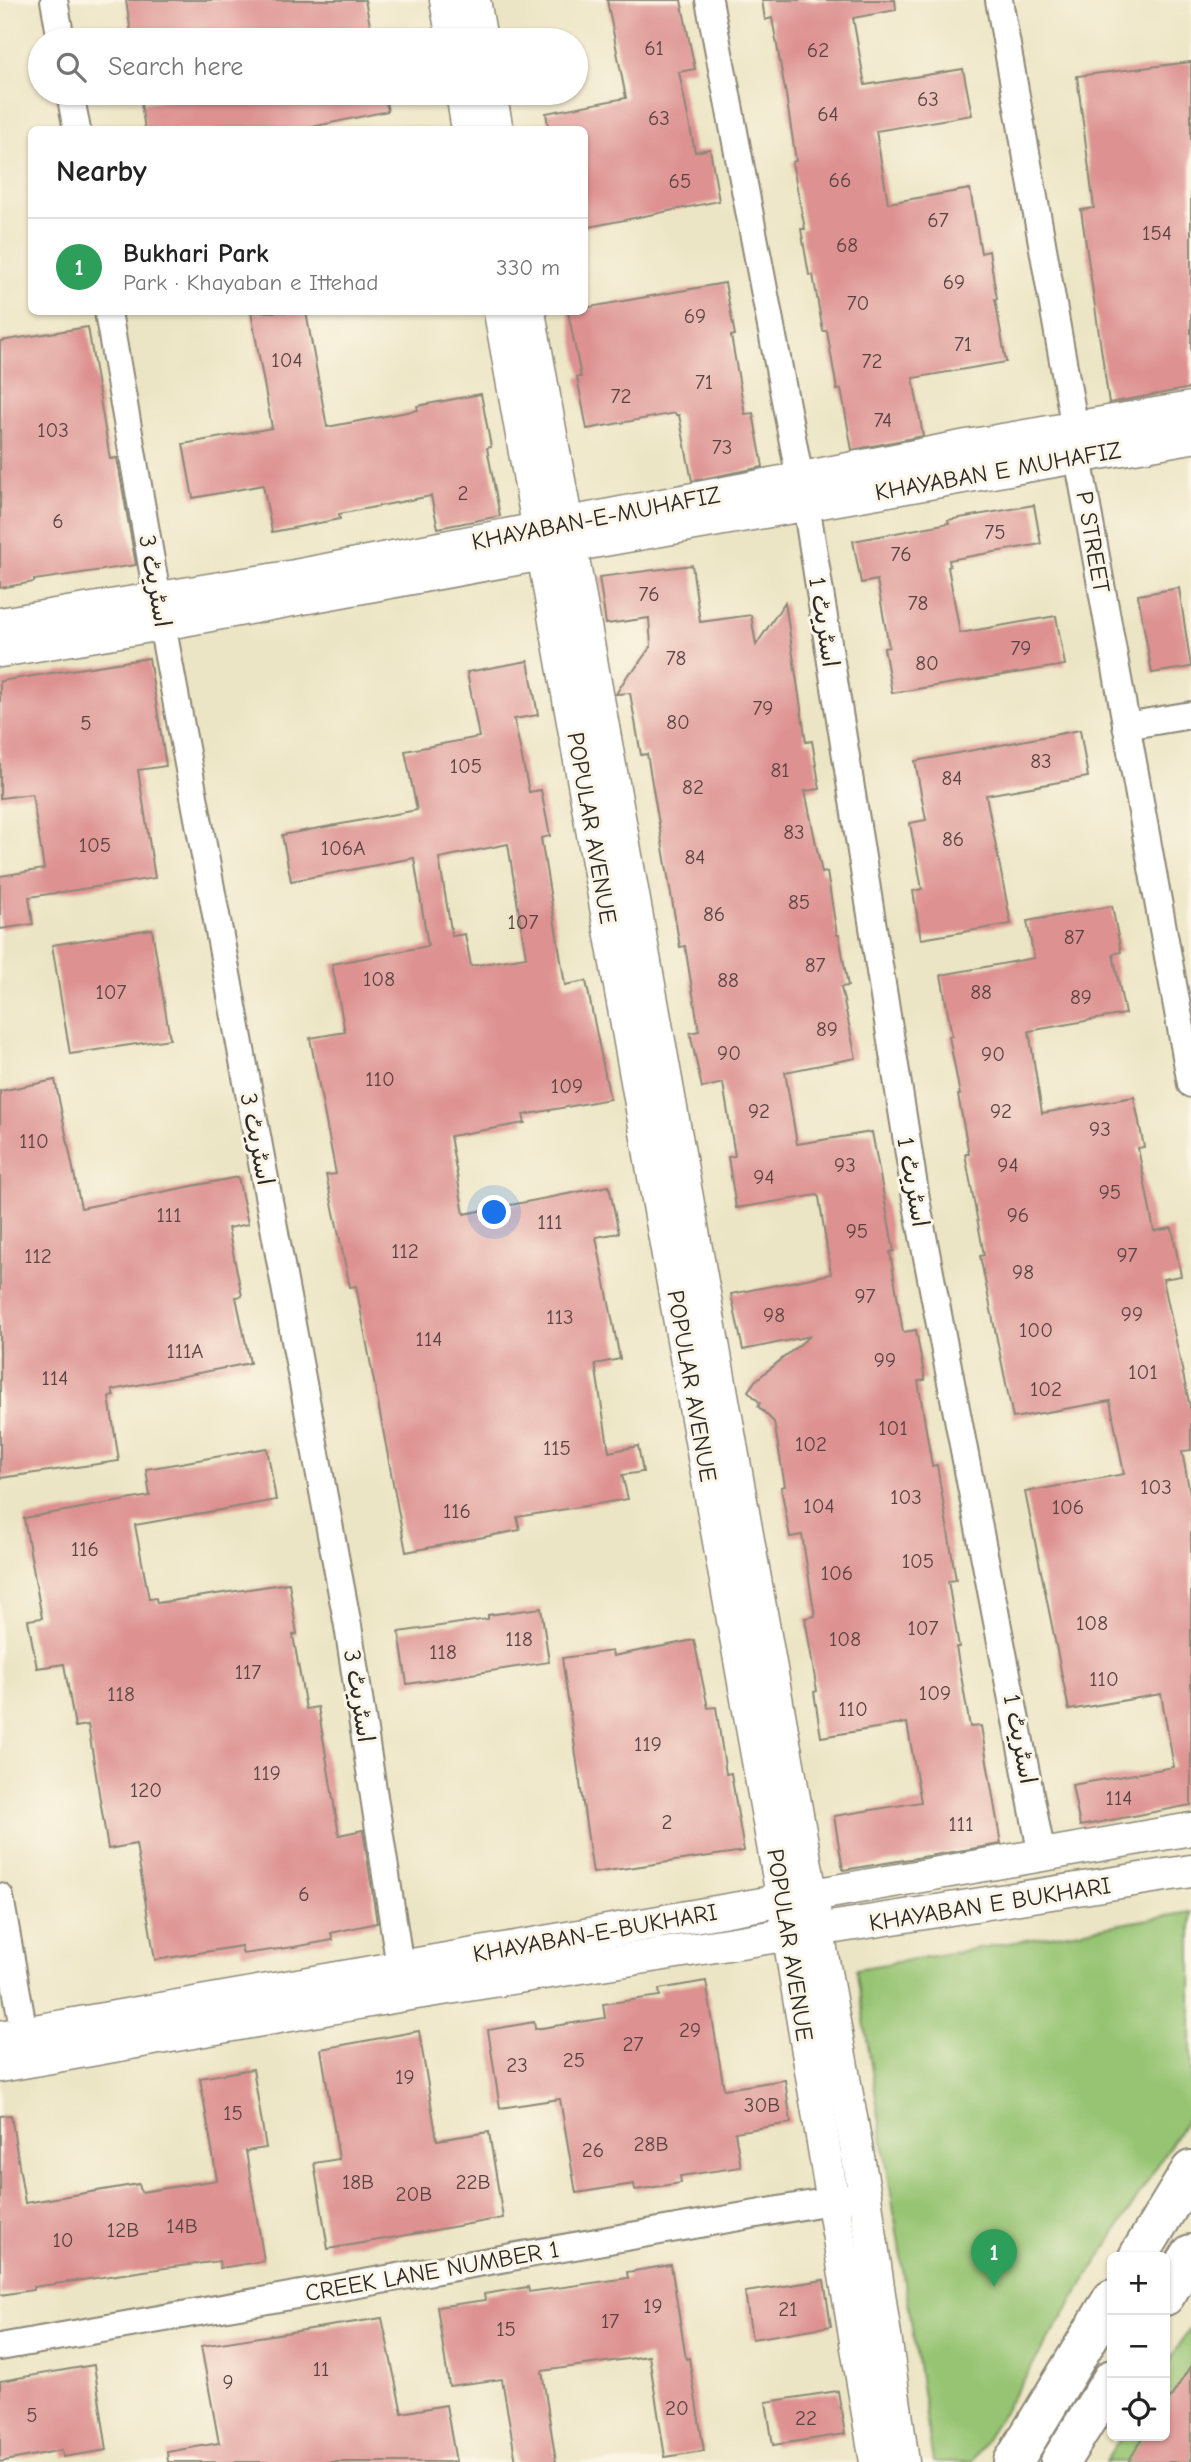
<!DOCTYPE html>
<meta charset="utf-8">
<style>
:root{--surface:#fff;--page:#f2f2f2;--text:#222;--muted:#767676;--line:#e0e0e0;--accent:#0f766e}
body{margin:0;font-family:"Comic Neue","Playpen Sans Arabic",sans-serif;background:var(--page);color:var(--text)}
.controls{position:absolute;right:21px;bottom:21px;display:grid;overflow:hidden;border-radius:10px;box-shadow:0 2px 5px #0004}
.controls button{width:63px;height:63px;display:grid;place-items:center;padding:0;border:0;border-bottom:2px solid var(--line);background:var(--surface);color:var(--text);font:35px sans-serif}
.you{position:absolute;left:495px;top:1213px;width:24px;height:24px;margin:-18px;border:5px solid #fff;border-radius:50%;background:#1a73e8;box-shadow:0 0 0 10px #1a73e833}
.badge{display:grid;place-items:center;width:46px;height:46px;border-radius:50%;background:var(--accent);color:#fff;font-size:23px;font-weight:700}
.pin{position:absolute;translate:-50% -58px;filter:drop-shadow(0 2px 4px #0008)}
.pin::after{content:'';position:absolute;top:37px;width:24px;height:21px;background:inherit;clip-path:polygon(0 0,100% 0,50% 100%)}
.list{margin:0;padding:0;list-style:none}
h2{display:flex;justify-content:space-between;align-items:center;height:91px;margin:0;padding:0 28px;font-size:30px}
h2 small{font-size:23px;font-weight:400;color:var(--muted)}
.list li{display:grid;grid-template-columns:46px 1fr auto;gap:21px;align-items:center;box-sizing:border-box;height:98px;padding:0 28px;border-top:2px solid var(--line)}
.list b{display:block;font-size:26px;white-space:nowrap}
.list p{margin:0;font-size:23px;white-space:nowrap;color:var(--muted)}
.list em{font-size:23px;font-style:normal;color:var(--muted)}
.icon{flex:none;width:38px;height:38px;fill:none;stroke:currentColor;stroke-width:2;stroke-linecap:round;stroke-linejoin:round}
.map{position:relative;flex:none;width:1191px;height:2462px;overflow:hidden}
.search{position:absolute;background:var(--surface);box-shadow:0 2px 5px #0004;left:28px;top:28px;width:560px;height:77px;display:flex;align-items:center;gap:18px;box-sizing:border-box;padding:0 24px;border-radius:38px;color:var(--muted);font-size:26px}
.panel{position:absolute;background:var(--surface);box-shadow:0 2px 5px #0004;left:28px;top:126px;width:560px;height:189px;border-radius:10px}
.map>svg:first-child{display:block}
</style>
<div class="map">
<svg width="1191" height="2462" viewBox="0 0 1191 2462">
<rect width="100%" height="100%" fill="#fcf5e5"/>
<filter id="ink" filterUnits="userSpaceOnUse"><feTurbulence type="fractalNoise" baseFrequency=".0143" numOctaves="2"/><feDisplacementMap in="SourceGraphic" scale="14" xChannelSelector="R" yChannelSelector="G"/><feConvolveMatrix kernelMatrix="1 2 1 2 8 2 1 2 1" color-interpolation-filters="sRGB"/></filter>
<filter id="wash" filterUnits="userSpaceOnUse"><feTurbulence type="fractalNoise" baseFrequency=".00686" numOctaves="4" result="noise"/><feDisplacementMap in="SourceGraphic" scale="28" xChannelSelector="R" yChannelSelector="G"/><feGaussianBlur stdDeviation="1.57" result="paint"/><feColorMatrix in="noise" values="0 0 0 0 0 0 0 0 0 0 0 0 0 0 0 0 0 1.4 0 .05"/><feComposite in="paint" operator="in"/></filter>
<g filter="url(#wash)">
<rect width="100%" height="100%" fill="#ece5c5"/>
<g fill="#96c472" stroke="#60784e" stroke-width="2">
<polygon points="1191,1912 1191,2112 972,2462 933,2462 856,1969"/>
<polygon points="1191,2326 1191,2462 1105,2462 1122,2436 1165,2436 1165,2368"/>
</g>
<g id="blocks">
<g fill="#dd9190" fill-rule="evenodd">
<polygon points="126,0 365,0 373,40 132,40"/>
<polygon points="607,0 681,0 695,69 679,72 695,152 710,149 719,201 584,228 584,130 549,130 546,113 626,98"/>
<polygon points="762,0 895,0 896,10 853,18 865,85 963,69 972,115 876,131 888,203 970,189 981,253 989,251 997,299 995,299 1006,362 913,378 923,436 852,450 841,389 837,390 827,331 823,331 813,275 809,275 801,229 805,229 792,162 796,161 786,95 772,18 765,20"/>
<polygon points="1191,62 1191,388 1109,403 1081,210 1094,208 1077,76"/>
<polygon points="214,93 384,93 388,111 297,130 145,130 141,103"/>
<polygon points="725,283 735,335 731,336 745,414 753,413 763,467 692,481 679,415 676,415 675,413 587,429 577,377 581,377 568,312 584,312 584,308"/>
<polygon points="251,312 306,312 327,427 418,410 417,406 481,394 491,447 487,448 500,516 438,528 431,496 339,514 340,519 272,532 263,485 193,498 183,444 272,428"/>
<polygon points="88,327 110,459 117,458 136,565 34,580 34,582 0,588 0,341"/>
<polygon points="1034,505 1041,544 949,560 950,566 948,567 960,633 1056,616 1065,665 892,693 884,648 889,647 877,580 861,583 853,541 949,523 948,520"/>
<polygon points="692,565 700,622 751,615 756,645 785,602 806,742 812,741 820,789 805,791 822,873 827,872 837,935 839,935 848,986 841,987 856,1058 785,1072 797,1144 872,1132 894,1251 890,1252 903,1332 916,1330 925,1380 918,1381 932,1466 937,1465 956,1580 948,1581 959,1647 956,1647 970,1727 981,1726 1001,1844 843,1870 834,1816 921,1802 907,1723 821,1737 814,1692 817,1691 805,1618 815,1616 802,1535 790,1537 781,1487 785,1486 774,1422 758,1406 760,1403 748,1391 755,1381 810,1336 743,1350 731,1294 831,1274 819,1197 817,1195 736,1208 728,1157 735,1156 723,1083 702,1088 690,1033 699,1031 685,946 680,947 647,754 641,755 630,693 616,694 629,673 634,670 651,646 649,618 606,624 599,577"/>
<polygon points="1179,588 1191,667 1152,673 1138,595"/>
<polygon points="149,658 166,766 138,770 155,878 29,897 33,924 0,929 0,876 44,869 32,794 0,798 0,681"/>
<path d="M528,661L538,715L514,719L529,792L541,790L550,836L541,838L565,985L586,981L610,1099L523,1115L525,1123L450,1136L464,1214L609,1186L619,1233L596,1237L620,1359L595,1364L609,1452L638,1446L643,1472L622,1475L628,1499L517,1517L520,1530L406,1552L356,1286L350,1287L326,1175L336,1174L310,1038L345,1032L332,964L428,946L414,858L291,881L282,835L417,810L405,751L479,737L467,672ZM508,844L526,957L471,966L465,934L452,936L439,858Z"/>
<polygon points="1080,730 1088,777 986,795 1011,924 921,939 913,891 922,889 910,823 926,820 915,761"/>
<polygon points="1112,906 1121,952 1113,954 1125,1014 1029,1031 1042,1113 1134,1097 1144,1147 1138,1148 1154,1231 1172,1228 1181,1276 1163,1279 1191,1412 1191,1450 1182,1451 1191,1499 1191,1805 1080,1826 1072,1785 1174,1767 1161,1694 1069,1710 1025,1492 1124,1474 1110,1401 1013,1418 980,1256 984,1255 965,1154 969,1154 958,1095 960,1095 949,1036 952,1036 941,975 1034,958 1027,921"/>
<polygon points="152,929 170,1039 70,1054 52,945"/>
<polygon points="55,1080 81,1208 238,1177 248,1224 228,1228 242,1296 236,1297 250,1363 112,1390 114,1396 109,1397 119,1461 0,1478 0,1091"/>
<polygon points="267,1448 276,1500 135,1525 149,1599 156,1598 157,1603 289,1583 297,1634 293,1635 306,1709 318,1707 339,1835 363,1830 377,1923 331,1933 333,1940 294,1947 243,1954 241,1946 155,1960 136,1844 108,1849 88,1725 75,1727 64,1664 37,1668 28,1620 42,1618 24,1518 150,1496 146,1469"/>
<polygon points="541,1608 549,1662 407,1684 399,1632 488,1619 488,1615"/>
<polygon points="694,1640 708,1708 716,1707 726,1774 731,1773 744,1851 593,1873 562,1658 612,1651 613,1656"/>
<polygon points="706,1981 724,2089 785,2080 791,2123 735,2132 741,2167 680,2176 681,2183 635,2190 634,2184 576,2193 560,2099 500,2108 488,2030 534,2022 535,2029 605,2018 603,2004 660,1996 659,1989"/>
<polygon points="419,2031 437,2140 489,2132 503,2218 328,2249 314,2163 339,2159 321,2049"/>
<polygon points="253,2069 266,2148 246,2151 264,2261 220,2268 219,2261 165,2268 33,2287 33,2290 0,2295 0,2116 11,2115 25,2203 139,2184 141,2192 217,2180 200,2078"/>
<polygon points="671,2265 686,2359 689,2358 704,2451 665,2457 649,2356 542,2371 556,2462 516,2462 502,2379 449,2386 437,2307 485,2300 484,2294 528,2287 529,2292 628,2278 627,2272"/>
<polygon points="824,2280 831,2326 752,2339 745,2292"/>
<polygon points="382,2318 402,2413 446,2405 456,2462 168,2462 167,2452 219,2443 201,2346"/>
<polygon points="94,2365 107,2450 63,2457 62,2450 0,2462 0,2381"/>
<polygon points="1191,2365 1191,2462 1128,2462 1144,2436 1165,2436 1165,2407"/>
<polygon points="838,2391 845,2434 773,2445 766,2402"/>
</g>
</g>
</g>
<g filter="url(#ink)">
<use href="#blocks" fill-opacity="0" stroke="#8c8878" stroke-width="2"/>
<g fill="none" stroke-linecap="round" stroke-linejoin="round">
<g stroke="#8c8878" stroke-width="30">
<g id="minor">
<polyline points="54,0 61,40"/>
<polyline points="709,0 800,479"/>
<polyline points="999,0 1075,429 1078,457 1191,1084"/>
<polyline points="70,93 77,130"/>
<polyline points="108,312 162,624 348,1626 400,1967"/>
<polyline points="806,504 917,1205 1042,1856"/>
<polyline points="1126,726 1191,715"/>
<polyline points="0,1897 24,2033"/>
<polyline points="0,2347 853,2197"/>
</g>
</g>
<g stroke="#8c8878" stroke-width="35">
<g id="tertiary">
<polyline points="446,0 453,40"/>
<polyline points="474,0 481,40"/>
<polyline points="462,93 468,130"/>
<polyline points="490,93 497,130"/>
<polyline points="500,312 783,1901 876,2462"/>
<polyline points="529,312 865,2196 903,2462"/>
<polyline points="0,624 295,576 967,446 1191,408"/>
<polyline points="0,651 162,624 543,554 570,546 1191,437"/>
<polyline points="0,2037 1191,1829"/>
<polyline points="0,2066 404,1995 1191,1871"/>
</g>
</g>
<g stroke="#8c8878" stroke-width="42">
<g id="primary">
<polyline points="1138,2257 1191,2170"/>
<polyline points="1165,2296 1191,2254"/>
<polyline points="1013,2462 1112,2299"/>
<polyline points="1060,2462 1112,2379"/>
</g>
</g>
<use href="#minor" stroke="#fff" stroke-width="26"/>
<use href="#tertiary" stroke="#fff" stroke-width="32"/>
<use href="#primary" stroke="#fff" stroke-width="38"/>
</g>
</g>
<g text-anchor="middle" stroke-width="6" stroke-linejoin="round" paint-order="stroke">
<g font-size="21" fill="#584444">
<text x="654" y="55">61</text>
<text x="818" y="57">62</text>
<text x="928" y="106">63</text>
<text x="828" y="121">64</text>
<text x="659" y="125">63</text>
<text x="840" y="187">66</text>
<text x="680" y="188">65</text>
<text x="938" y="227">67</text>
<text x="1157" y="240">154</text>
<text x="847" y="252">68</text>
<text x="954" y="289">69</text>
<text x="858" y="310">70</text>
<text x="695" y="323">69</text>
<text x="963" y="351">71</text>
<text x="287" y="367">104</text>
<text x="872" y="368">72</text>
<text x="704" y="389">71</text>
<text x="621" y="403">72</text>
<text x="883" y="427">74</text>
<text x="53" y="437">103</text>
<text x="722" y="454">73</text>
<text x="463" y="500">2</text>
<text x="58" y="528">6</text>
<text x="995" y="539">75</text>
<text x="901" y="561">76</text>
<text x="649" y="601">76</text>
<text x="918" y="610">78</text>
<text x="1021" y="655">79</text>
<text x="676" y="665">78</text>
<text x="927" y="670">80</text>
<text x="763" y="715">79</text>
<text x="678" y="729">80</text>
<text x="86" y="730">5</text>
<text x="1041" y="768">83</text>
<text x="466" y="773">105</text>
<text x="780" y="777">81</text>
<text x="952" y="785">84</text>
<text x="693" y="794">82</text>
<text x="794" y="839">83</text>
<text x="953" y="846">86</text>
<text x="95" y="852">105</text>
<text x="343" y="855">106A</text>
<text x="695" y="864">84</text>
<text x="799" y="909">85</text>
<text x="714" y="921">86</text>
<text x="523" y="929">107</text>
<text x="1074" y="944">87</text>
<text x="815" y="972">87</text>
<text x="379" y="986">108</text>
<text x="728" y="987">88</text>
<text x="111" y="999">107</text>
<text x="981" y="999">88</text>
<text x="1081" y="1004">89</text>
<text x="827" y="1036">89</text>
<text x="729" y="1060">90</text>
<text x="993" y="1061">90</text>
<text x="380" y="1086">110</text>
<text x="567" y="1093">109</text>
<text x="759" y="1118">92</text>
<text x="1001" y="1118">92</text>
<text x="1100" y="1136">93</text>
<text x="34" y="1148">110</text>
<text x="845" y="1172">93</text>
<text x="1008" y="1172">94</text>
<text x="764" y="1184">94</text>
<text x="1110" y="1199">95</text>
<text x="169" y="1222">111</text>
<text x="1018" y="1222">96</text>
<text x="550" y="1229">111</text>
<text x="857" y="1238">95</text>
<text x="405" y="1258">112</text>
<text x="1127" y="1262">97</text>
<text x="38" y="1263">112</text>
<text x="1023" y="1279">98</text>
<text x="865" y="1303">97</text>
<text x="1132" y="1321">99</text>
<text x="774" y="1322">98</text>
<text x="560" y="1324">113</text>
<text x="1036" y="1337">100</text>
<text x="429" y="1346">114</text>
<text x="185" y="1358">111A</text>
<text x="885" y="1367">99</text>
<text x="1143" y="1379">101</text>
<text x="55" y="1385">114</text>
<text x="1046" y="1396">102</text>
<text x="893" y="1435">101</text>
<text x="811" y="1451">102</text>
<text x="557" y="1455">115</text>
<text x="1156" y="1494">103</text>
<text x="906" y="1504">103</text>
<text x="819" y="1513">104</text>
<text x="1068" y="1514">106</text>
<text x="457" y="1518">116</text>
<text x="85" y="1556">116</text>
<text x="918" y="1568">105</text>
<text x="837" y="1580">106</text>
<text x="1092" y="1630">108</text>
<text x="923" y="1635">107</text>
<text x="519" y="1646">118</text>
<text x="845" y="1646">108</text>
<text x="443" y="1659">118</text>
<text x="248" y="1679">117</text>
<text x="1104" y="1686">110</text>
<text x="935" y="1700">109</text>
<text x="121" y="1701">118</text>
<text x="853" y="1716">110</text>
<text x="648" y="1751">119</text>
<text x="267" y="1780">119</text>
<text x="146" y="1797">120</text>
<text x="1119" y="1805">114</text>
<text x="667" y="1829">2</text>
<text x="961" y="1831">111</text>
<text x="304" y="1901">6</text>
<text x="690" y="2037">29</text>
<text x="633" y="2051">27</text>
<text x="574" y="2067">25</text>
<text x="517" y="2072">23</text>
<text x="405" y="2084">19</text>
<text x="762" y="2112">30B</text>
<text x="233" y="2120">15</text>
<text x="651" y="2151">28B</text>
<text x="593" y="2157">26</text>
<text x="358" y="2189">18B</text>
<text x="473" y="2189">22B</text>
<text x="414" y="2201">20B</text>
<text x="182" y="2233">14B</text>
<text x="123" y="2237">12B</text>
<text x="63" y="2247">10</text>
<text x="653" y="2313">19</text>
<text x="788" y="2316">21</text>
<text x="610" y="2328">17</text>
<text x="506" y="2336">15</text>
<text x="321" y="2376">11</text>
<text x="228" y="2389">9</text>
<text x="677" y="2415">20</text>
<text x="32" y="2422">5</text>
<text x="806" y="2425">22</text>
</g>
<g font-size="24" fill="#2b2b2b" stroke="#fcf5e5">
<text transform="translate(998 471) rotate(-10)" y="8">KHAYABAN E MUHAFIZ</text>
<text transform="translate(596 518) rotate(-11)" y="8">KHAYABAN-E-MUHAFIZ</text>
<text transform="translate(1093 542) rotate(80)" y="8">P STREET</text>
<text transform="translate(155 581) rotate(80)" y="8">اسٹریٹ 3</text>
<text transform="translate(824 622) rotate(81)" y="8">اسٹریٹ 1</text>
<text transform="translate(592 828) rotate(80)" y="8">POPULAR AVENUE</text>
<text transform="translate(257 1139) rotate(79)" y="8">اسٹریٹ 3</text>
<text transform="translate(913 1182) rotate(80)" y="8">اسٹریٹ 1</text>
<text transform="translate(692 1386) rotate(80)" y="8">POPULAR AVENUE</text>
<text transform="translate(359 1696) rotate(81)" y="8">اسٹریٹ 3</text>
<text transform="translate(1020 1739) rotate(79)" y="8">اسٹریٹ 1</text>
<text transform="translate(990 1904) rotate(-9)" y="8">KHAYABAN E BUKHARI</text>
<text transform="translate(595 1933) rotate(-10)" y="8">KHAYABAN-E-BUKHARI</text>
<text transform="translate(790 1945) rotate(81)" y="8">POPULAR AVENUE</text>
<text transform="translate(432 2271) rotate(-10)" y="8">CREEK LANE NUMBER 1</text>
</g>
</g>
</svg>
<div class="controls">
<button>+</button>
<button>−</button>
<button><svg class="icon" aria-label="locate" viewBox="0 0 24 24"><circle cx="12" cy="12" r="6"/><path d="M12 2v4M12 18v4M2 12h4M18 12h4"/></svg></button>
</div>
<div class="you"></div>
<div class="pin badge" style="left:994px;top:2287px;background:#2e9e5b">1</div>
<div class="search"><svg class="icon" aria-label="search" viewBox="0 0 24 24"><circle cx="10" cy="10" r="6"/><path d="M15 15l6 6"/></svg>Search here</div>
<section class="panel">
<h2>Nearby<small></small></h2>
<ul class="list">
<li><span class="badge" style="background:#2e9e5b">1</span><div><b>Bukhari Park</b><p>Park · Khayaban e Ittehad</p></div><em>330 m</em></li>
</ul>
</section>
</div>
